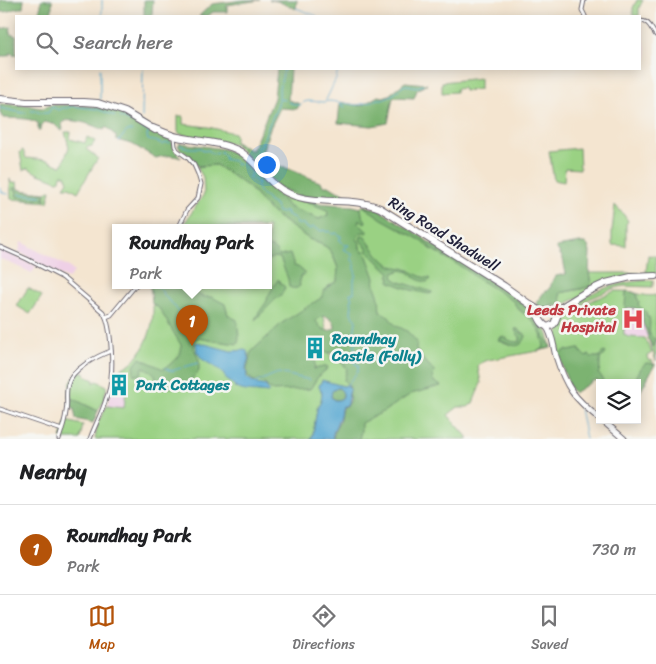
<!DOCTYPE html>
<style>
:root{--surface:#fff;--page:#f2f2f2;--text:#202124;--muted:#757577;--line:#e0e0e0;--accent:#b45309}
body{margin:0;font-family:Sriracha,sans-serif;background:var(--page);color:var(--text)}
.controls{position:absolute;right:15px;bottom:15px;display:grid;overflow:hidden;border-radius:0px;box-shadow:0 2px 12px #0003}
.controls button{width:45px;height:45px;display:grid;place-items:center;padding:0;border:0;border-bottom:1px solid var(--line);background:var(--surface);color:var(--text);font:25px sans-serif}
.you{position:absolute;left:266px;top:164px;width:18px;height:18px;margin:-12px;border:4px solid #fff;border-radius:50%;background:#1a73e8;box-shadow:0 0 0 8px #1a73e833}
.badge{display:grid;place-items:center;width:32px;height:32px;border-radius:50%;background:var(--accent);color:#fff;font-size:16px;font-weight:700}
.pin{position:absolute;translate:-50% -41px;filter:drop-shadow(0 1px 2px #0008)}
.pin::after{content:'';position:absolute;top:26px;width:18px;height:15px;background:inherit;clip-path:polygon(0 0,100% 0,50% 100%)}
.popup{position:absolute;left:112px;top:224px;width:160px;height:65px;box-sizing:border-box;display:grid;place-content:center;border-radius:0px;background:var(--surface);filter:drop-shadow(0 1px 4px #0005);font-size:16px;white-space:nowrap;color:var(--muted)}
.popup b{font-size:19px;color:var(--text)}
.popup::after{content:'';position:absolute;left:50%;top:100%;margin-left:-10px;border:10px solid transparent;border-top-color:var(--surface)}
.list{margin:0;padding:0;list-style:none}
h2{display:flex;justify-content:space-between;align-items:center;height:65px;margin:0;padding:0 20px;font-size:21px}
h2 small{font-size:16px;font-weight:400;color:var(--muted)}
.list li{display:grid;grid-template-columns:32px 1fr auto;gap:15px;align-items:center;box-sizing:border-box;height:90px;padding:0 20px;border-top:1px solid var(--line)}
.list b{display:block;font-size:19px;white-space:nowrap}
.list p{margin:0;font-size:16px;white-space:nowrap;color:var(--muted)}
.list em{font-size:16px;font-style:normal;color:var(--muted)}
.icon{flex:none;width:28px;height:28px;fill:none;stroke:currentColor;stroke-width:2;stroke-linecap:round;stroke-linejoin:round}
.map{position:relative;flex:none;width:656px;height:439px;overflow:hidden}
.search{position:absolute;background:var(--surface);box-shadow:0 2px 12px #0003;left:15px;right:15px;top:15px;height:55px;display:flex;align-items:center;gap:12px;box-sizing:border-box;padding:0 18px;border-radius:0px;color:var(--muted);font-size:19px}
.sheet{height:155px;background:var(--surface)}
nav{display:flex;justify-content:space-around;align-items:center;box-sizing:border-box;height:70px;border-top:1px solid var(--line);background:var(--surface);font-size:14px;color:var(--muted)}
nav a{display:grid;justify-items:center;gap:2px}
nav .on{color:var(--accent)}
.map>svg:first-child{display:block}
</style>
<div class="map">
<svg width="656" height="439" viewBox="0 0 656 439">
<rect width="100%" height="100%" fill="#f6f6f2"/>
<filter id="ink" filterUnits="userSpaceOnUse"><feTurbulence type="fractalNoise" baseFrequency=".02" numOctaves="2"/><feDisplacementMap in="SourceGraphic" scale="10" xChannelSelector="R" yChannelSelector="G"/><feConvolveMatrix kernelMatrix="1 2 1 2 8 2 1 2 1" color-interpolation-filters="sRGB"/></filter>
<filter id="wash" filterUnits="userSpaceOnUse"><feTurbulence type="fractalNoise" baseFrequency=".0096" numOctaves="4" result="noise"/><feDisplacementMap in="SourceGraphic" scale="20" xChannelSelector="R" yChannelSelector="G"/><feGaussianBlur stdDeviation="1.12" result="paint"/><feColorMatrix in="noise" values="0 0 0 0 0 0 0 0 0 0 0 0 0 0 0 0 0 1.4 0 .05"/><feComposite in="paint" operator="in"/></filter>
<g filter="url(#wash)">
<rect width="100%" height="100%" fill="#f4e5d0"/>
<g fill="#efd0e6">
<polygon points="640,22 641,22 647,57 640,59"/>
<polygon points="21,242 69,267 74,272 68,279 19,252"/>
<polygon points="0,250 4,251 36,266 32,273 1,259 0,261"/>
<polygon points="626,307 635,308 642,312 643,323 648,337 628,337 624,335 623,313"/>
<polygon points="111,391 133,394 124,408 107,406"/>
</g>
<g fill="#9ad183" stroke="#5e7a5f">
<polygon points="637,0 643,0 639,8 639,16 633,16 633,8"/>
<polygon points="480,78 480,89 464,91 463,88 456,89 456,92 442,93 442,82"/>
<polygon points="178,116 183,116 183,124 208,127 234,133 235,134 235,142 234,144 180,134 178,132"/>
<polygon points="65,132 71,132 70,139 85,143 87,137 95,141 92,146 88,147 86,149 98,158 78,192 69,187 64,187 68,181 65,175 61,175 60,180 58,181 38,174 28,168 23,170 20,152 23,150 26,158 47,160 60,166 62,166 69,147"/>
<polygon points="579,148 580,169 565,168 564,182 554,180 549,151"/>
<polygon points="242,157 269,182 321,204 310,203 327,210 328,215 319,219 289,207"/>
<path d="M213,165H216L249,187L265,206L278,217L309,239L325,246L331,251L338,268L337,281L326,288L321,298L331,360L355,365L388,316L380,311L370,271L357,239L356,216L360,208L364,205L379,210L509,293L533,311L546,329L548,335L551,348L538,351L488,360L479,364L478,367L481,383L473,403L468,407H458L448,415L469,439H356L359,422L349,393V387L347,385L343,386L322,381L323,393L321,400L317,409L313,434L311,439H95L98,422L107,406L124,408L126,390L113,388L115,372C120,369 127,366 132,362C152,343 158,310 149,285H268V227H182L204,194L203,177L197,167Z"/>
<polygon points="10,179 11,183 17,182 18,190 19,190 47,193 49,190 51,190 48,202 11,199"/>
<polygon points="615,205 624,215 628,221 626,224 626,246 612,245 612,231"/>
<polygon points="648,255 656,256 656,275 618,278 563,305 543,309 536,305 540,307 560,293 582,289 591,284 589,273 639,273 641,274 647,274 648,273 646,272"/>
<path d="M653,280V285L652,287L624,286L615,288L589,299L565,314L560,321L554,328L553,338C553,332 558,316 562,312C565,308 571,306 575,303C599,287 625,281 653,280Z"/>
<polygon points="28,288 42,296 30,314 17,306"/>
<path d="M615,291C620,291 626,291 632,292C639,294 648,297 656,295V361L643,323L642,312L635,308L626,307L623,312L624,315V335L629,337L645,338L652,353L647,356L648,360L653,361L652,364H655L637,398V383H602L599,379L557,357L558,355C556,341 555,332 566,323L567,316C581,304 598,298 615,291Z"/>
<polygon points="80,371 86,374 85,376 94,380 94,383 97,381 107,386 103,402 98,411 68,397 71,381"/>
<polygon points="66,421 83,425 80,439 61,439"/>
</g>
<g fill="#7bb371" stroke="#4e6a56" fill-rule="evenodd">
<path d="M0,0H24L23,8C13,7 10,13 0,12Z"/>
<polygon points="41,0 52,0 52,10 50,16 37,16 41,6"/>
<polygon points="144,0 153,0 152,16 144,16"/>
<polygon points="244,0 260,0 227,5 227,12 213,12 208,16 199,16 212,4"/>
<polygon points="269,0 297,0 296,9 277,1"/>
<polygon points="11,27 10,34 16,36 16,55 10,53 9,56 0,56 0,29"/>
<polygon points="277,69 290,69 288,100 300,104 297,109 280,108 270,128 260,159 262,160 289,169 322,183 323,186 329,186 337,191 359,200 304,197 279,187 234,144 235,142 252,151 274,98"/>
<polygon points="405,82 427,84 417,90 414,98 393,97 388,123 372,126 338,123 340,102 361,106 378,96 383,97 389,95"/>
<path d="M0,104L28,105L35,107L43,108L50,105H69L89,106L109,109L129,116L146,125L161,137L169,139L173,143L174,149L181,158C172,155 166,155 156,158L132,144L116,140V136L106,127L104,130C92,125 77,119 64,121L62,124L63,130H60L54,124L44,122L41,125L40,131H38V123C28,117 14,119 3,118L0,113Z"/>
<path d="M180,143L224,149L237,154L242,157L256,171L289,207L319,219L328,215L327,210L307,202L353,206L361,208L362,215L366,221L365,223L359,219L358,223L368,232L367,233L363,232L359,234L357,239L360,243C359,247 360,248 362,251H365L375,278C373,286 378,291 379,299C380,302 379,307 380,311L388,316L395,325L407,331L417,342L416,349L424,361L430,366L434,372L432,380L441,386L411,394L383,412L361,423V431L359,439H333C334,431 337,426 340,419C341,414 341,411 343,406L346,407L349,401L350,388L344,380L347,368L344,366L342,363L347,358L336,353L321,352L318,348L314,346L311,349C314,356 316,361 314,369L327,366L328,368L318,377L310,389L273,391C267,388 263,379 254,381L247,375V369L251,352L282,323L321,298L326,288L337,281L338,268L331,251L325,246L309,239L278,217L265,206L249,187L216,165L197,166L190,157L181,150L178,146ZM324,316C330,317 335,322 335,328C327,334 321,329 316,321L319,318Z"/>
<path d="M14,187C23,192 35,193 46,194V196L44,197L46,200H44L40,198L30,199L17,197L16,195L17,191L13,190Z"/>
<path d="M363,206L379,210L424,238C429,246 438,249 446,252L509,293L521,304L523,303L529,308V312L536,318L542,329L543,330L545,338L551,347L550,348L538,351L543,348L544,346L541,334L536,325L531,319L518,309L513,301L485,283L479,280L465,269L431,249L422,241L382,219C376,214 369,211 363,206Z"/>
<path d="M361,236H364C372,246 379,258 390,265C395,268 403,267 409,270C416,274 421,278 430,278L431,279L427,282C420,281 413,278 409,272L400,270L393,274L394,278L397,281L432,292V293L429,294L411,290L390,282L389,281L390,277L388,276L390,273L367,251L368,249L360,240Z"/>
<path d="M580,243H585L588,246L590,252L589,273L591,284L589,287L560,293L561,303C552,305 543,310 536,303L545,291H547L551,286V283L556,276L566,274L563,259L556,247Z"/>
<path d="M268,247C274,247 276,251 279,256L290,254L294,266L298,267L304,272V275L301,276L299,280L300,286C296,289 294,289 289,287L288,279L280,258L274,257L268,260Z"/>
<path d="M278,279L279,280L280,283L285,287L282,294C272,301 264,312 255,320C257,315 262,308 265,304C267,302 267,299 268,296C271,290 275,285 278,279Z"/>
<path d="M149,285H186L194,292L203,297H212L225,304L228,315L237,320L239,337L238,344L214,341L198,338L195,339L194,348L199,360V371L194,377L179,387L157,388C157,375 155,372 143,367L141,374L137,375L133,374L134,366L140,358L163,369C168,367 181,355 181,350C182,348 181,347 181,345L159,308L152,304L151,291Z"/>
<path d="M626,291L633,292L638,295L637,297L639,302L638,305L647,313L646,316L649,317C652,327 645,334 656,340V343L654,342V346L652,347L650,341L647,339C649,336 648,332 647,329L645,328L643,323L642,312L635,308H625Z"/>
<path d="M515,329H518L521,333H524L526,336C520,353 509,343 498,340L500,337L501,339L502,336C511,340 508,342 520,342V337L517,334Z"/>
<path d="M578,349H580V351L586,357L589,355L592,357H599L602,353L605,352L606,353L604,356L601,357C599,363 601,369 598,374L602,377L603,382L600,383L598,380L593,381L574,393L570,388L558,355L566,350L569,351Z"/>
<path d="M646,363L655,364L637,398V383H633C638,376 639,368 646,363Z"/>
<circle cx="337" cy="394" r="6"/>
<polygon points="72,398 98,411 93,423 76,419 74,409 71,405"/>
</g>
<g fill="#57a7d1" stroke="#3c6486" fill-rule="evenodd">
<path d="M197,342L231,351L246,350C252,358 246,361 246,370C246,370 247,378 247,378L257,384L266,386L269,392L267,393C256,391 245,393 234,387L235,386L229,381H228L221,371L202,359L197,352L196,343Z"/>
<path d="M322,380L343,386L347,385L350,390C348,396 348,401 346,406H342C340,410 341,414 339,418C336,426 333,431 332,439H311L313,434L317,409L321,400L322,393L319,386ZM337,388H339C346,394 344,401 334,400L331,397L332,391Z"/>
</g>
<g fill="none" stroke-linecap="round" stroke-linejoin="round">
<g stroke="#57a7d1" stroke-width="1">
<polyline points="102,6 102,0"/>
<polyline points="296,8 317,16"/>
<polyline points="102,16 102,7"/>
<polyline points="283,72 284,69"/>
<polyline points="281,82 283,74"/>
<polyline points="279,99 285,100"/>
<polyline points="100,100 100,69"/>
<polyline points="326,100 336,79 338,69"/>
<polyline points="288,102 297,105 301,105 304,102 308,101 323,102 330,101 357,105 371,102 377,99 383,99 394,94 403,86 406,85 418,87 423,85"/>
<polyline points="341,103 341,105 345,107"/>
<polyline points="0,108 23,113 26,112"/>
<polyline points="31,111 37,111 39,113 48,113 52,107 59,110 63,108 69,108 71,106 97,109 115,116"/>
<path d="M120,117C123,119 141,125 142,126C142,127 142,128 143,129L148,131L149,132L147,135L148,140C154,141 158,141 163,145L165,143H170"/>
<polyline points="142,117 143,69"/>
<polyline points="119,141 127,131 132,131"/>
<path d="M180,145L189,148H201L204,151L208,150L212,153L221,152L225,157L224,159L234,161L237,164H240L246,169H250L251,174L249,177L257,181L258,183L256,186L260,193L266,197L268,201L276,206L278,212L282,213L285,211L287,212L286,214L294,218L297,224H304L305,227H307L308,229H310L313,227L321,231L324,230L327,232L330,231L332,234L337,233L338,235L341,236V238L339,239L345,245H349L344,249L352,254V260L355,264V272L356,274L354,280V293H350L352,300L351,302L352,304L351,313L356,321C355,326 354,332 355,338C356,340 357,342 356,344L354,345V347L357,351L352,354H350L354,360L355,364H358C361,372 351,378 347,385"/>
<polyline points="258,153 257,148 262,141"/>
<path d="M255,158C262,148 264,137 269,125C273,116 277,109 279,100C280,94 278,89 280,84"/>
<polyline points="0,188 3,193 8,194"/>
<polyline points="19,194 42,196"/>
<path d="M157,285L168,300C172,303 176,307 178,312C180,317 181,323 184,327C186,332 191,336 194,341"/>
<polyline points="184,367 198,363"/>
<polyline points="165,368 171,371 181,368"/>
<path d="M256,383C262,380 274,374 279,373L310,380"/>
<polyline points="580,408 586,439"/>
</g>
</g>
</g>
<g filter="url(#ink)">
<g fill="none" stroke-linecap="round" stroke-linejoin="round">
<g stroke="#6c666f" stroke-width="5">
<g id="minor">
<polyline points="584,0 582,10 585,16"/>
<path d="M640,21C650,21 650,28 656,35"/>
<polyline points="174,137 175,146 177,150 188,158 194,165 198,174 201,184 198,198 187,210 179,227"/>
<path d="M0,247L27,259L63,278L103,312C111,322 113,363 111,377C111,384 109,392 106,399C102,413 95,425 90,439"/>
<polyline points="106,317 111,315 136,285"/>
<polyline points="0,409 62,430"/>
<path d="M59,439C62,430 65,421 66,412C68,403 65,393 68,384C72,369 97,356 111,351"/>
</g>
</g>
<g stroke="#6c666f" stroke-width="7">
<g id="major">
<path d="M546,326C553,334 553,346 556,356C566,388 574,398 600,419"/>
<polyline points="602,420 624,439"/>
</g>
</g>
<g stroke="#6c666f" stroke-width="8">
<g id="highway">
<polyline points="0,99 26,102 84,102 98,103 125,112 155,130"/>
<path d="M153,128C161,131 169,135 178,137C197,141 224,142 241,152C259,164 269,186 290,194C318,206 351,196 380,208L504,286L532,306L540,311H547L560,308L584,293L606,283L631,277L656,276"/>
<path d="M534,309C539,315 540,325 548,327L554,324L558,314L564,309"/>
</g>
</g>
<use href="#minor" stroke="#fff" stroke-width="3"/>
<use href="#major" stroke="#fff" stroke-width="5"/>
<use href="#highway" stroke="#fff" stroke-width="6"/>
</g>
</g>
<defs>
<g id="hospital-bare" transform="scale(1.725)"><path d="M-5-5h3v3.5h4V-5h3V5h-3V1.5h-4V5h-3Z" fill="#e0444e" stroke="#f6f6f2" stroke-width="2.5" paint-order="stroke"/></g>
<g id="building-bare" transform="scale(1.725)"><path d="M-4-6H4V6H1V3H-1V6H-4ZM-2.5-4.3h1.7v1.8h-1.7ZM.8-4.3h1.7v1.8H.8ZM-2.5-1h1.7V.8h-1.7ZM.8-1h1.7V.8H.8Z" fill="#0f9aa8" stroke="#f6f6f2" stroke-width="2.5" paint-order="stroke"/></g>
</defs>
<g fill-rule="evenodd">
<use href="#hospital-bare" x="633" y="319"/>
<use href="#building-bare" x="315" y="348"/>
<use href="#building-bare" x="119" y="385"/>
</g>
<g text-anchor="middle" stroke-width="5" stroke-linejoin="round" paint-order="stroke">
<g font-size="15" fill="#22223b" stroke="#f6f6f2">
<text transform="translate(444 234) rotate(32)" y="5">Ring Road Shadwell</text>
</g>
<g font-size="15" font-weight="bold" fill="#be3a42" stroke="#f6f6f2" text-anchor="end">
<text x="616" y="315">Leeds Private<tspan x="616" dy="17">Hospital</tspan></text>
</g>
<g font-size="15" font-weight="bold" fill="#0d838f" stroke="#f6f6f2" text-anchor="start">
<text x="332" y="344">Roundhay<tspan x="332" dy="17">Castle (Folly)</tspan></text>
<text x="136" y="390">Park Cottages</text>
</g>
</g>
</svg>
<div class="controls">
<button><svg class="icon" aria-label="layers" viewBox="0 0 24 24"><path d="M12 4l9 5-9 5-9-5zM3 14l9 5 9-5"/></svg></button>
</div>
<div class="you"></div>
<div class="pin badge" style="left:192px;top:346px">1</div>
<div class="popup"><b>Roundhay Park</b>Park</div>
<div class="search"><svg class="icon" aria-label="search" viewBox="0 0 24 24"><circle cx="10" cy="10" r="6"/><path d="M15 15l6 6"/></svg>Search here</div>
</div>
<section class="sheet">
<h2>Nearby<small></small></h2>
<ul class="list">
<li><span class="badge">1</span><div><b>Roundhay Park</b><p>Park</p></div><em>730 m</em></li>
</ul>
</section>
<nav>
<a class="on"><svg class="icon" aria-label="map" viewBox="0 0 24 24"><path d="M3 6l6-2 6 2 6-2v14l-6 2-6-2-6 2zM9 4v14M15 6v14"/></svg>Map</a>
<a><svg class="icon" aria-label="directions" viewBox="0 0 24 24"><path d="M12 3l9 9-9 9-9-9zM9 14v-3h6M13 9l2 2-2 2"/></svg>Directions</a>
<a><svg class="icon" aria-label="saved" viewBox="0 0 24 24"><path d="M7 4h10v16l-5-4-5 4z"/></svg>Saved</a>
</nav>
